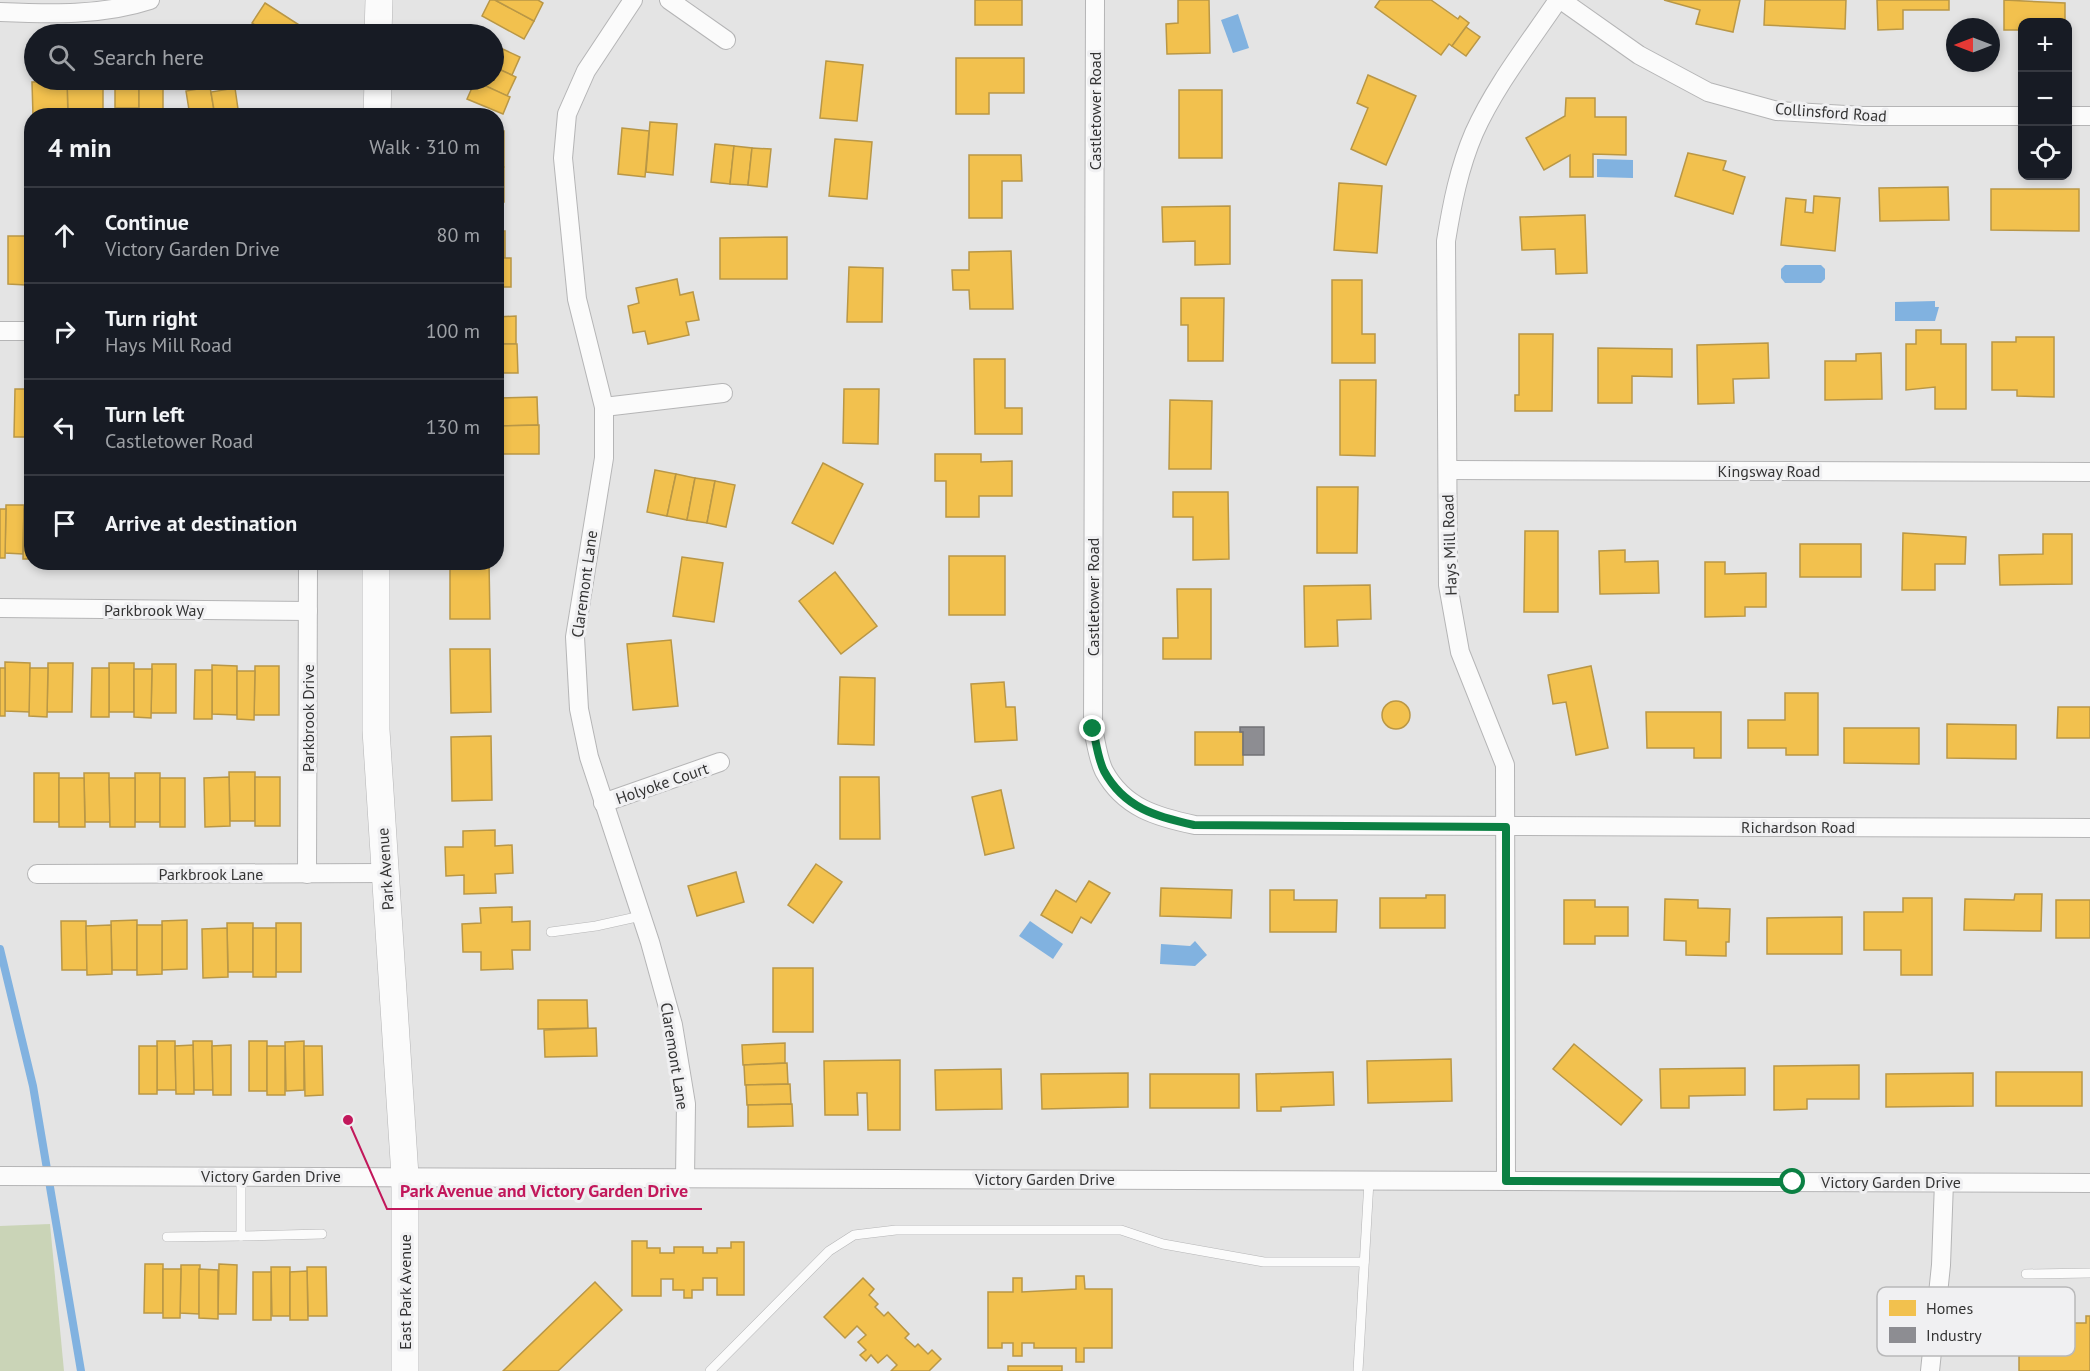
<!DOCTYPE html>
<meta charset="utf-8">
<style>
:root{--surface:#171b24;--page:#242831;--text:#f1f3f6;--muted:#9ea1a6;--line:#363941}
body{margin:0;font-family:"PT Sans",sans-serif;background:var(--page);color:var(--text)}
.controls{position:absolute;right:18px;top:18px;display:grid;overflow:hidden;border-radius:12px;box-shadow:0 3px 9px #0003}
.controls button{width:54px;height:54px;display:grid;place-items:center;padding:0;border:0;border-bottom:2px solid var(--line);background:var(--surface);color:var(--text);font:30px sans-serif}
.compass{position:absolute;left:1946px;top:18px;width:54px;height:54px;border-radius:50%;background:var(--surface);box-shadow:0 3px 9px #0003;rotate:270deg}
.stop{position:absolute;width:18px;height:18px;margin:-14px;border:4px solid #0b8043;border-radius:50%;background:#fff}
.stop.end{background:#0b8043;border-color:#fff;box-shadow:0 2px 6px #0008}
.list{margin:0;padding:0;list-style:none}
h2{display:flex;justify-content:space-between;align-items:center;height:78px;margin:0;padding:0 24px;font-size:26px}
h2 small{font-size:20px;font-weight:400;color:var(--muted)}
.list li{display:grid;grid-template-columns:39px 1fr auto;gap:18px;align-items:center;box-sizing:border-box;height:96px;padding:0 24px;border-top:2px solid var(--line)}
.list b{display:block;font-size:22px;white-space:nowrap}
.list p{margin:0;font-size:20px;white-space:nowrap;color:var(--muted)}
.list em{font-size:20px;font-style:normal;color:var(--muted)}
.icon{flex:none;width:33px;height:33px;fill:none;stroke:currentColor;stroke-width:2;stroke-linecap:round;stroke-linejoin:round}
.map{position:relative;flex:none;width:2090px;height:1371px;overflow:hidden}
.search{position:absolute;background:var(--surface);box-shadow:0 3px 9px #0003;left:24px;top:24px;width:480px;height:66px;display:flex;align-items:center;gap:15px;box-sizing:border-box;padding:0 21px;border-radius:33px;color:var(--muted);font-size:22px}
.panel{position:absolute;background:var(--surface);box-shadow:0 3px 9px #0003;left:24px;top:108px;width:480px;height:462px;border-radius:24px}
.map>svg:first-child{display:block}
</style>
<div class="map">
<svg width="2090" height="1371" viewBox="0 0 2090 1371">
<rect width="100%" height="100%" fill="#e4e4e4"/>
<polygon fill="#cad4b7" points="50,1224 64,1371 0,1371 0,1226"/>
<g fill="#81b2e0">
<polygon points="1238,14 1249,48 1233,53 1221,20"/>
<polygon points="1597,159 1633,160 1633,178 1597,177"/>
<polygon points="1785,265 1821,265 1825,269 1825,279 1821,283 1785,283 1781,278 1781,269"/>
<polygon points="1935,301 1935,307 1939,307 1935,321 1895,321 1895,302"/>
<polygon points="1030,921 1063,944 1053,959 1019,936"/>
<polygon points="1195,941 1207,955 1195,966 1160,964 1161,944 1190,946"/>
</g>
<g fill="#f2c14e" stroke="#b99746" stroke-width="1.5">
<polygon points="490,0 495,0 534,21 524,39 482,16"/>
<polygon points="495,0 538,0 543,3 534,21"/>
<rect x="975" y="0" width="47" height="25"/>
<polygon points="1178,0 1209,0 1210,53 1167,54 1166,24 1178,23"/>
<polygon points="1380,0 1431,0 1458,19 1460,16 1469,23 1452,46 1449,44 1441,55 1375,7"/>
<polygon points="1664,0 1740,0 1733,32 1696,24 1700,10"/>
<polygon points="1765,0 1846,0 1845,29 1764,25"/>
<polygon points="1877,0 1949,0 1949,10 1903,10 1903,29 1878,30"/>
<polygon points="2004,0 2065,3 2065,22 2022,22 2022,30 2004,30"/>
<polygon points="265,3 307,30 305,34 269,34 252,23"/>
<polygon points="256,26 269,34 251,34"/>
<polygon points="1466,27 1480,37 1466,56 1452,46"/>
<polygon points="494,45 520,57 512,75 494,67"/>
<polygon points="956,58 1024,58 1024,93 989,93 989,114 956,114"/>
<polygon points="826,61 863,65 857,121 820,118"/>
<polygon points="494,67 516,77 507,96 472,80 494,80"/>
<polygon points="1368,75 1416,96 1386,165 1351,149 1368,108 1357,103"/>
<polygon points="67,80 103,80 103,116 68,116"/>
<rect x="115" y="80" width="24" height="28"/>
<polygon points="139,80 163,80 163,114 139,113"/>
<polygon points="67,81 68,116 33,116 32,82"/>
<polygon points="475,81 510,97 503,114 467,99"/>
<polygon points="210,87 215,116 190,116 186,91"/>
<polygon points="235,88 239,116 215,116 211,92"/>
<rect x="1179" y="90" width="43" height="68"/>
<polygon points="1566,98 1595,98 1595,117 1626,117 1626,155 1593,154 1593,177 1570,177 1570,155 1544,170 1526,138 1565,116"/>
<polygon points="650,122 677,124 673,175 646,172"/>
<polygon points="622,128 649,131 645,177 618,174"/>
<rect x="496" y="131" width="8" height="36"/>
<polygon points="835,139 872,142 867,199 829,196"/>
<polygon points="715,144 734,146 730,184 711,182"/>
<polygon points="734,146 752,148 748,185 730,184"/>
<polygon points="752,148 771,149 767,187 748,185"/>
<polygon points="1688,153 1726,161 1723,170 1745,177 1733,214 1675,196"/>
<polygon points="969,155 1021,155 1022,181 1002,181 1002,218 969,218"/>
<rect x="496" y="167" width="8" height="35"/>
<polygon points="1339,183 1382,186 1377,253 1334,250"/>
<polygon points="1948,187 1949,220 1880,221 1879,188"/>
<polygon points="1991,189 2079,189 2079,231 1991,230"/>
<polygon points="1814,196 1840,198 1835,251 1781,245 1786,198 1806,200 1805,212 1813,213"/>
<polygon points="1230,206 1230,264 1195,265 1195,241 1163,242 1162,207"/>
<polygon points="1585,215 1587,273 1556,274 1555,249 1522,250 1520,217"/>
<rect x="496" y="231" width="9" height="27"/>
<polygon points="8,236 26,236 26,285 8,284"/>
<polygon points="787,237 787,279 720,279 720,238"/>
<rect x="26" y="240" width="6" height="49"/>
<polygon points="1011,251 1013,309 970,309 969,290 953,290 952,270 969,270 969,252"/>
<rect x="496" y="258" width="15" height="29"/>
<polygon points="849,267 883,268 882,322 847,322"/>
<polygon points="677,279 680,295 693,292 699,320 686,322 689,335 648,344 645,331 633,333 628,306 639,303 636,288"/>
<polygon points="1332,280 1362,280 1362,334 1375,334 1375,363 1332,363"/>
<polygon points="1181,298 1224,298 1223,361 1188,361 1188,325 1181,325"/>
<polygon points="516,316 516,344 496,344 496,317"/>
<polygon points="1916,330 1941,330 1941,344 1966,344 1966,409 1935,409 1935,387 1906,390 1906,344 1916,344"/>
<polygon points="1519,334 1553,334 1552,411 1515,411 1515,395 1519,395"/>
<polygon points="2016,337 2054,337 2054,397 2017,396 2017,390 1992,390 1992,342 2016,342"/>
<polygon points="1768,343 1769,378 1733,379 1734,403 1698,404 1697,345"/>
<polygon points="496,344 517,344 518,373 496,373"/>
<polygon points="1598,348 1672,349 1672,377 1632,376 1632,403 1598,403"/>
<polygon points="1881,353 1882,399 1825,400 1825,361 1856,361 1856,354"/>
<polygon points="974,359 1005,359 1005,408 1022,408 1022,434 975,434"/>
<polygon points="1340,380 1376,380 1375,456 1340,455"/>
<polygon points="15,389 32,389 32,437 14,437"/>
<polygon points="844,389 879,389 878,444 843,443"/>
<polygon points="537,397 538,425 496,426 496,398"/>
<polygon points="1170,400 1212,401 1211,469 1169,469"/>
<polygon points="539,425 539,454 496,454 496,426"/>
<polygon points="935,454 981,454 981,462 1012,461 1012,496 979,496 979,517 946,517 946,481 935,481"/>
<polygon points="823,463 863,484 833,544 792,523"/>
<polygon points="655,470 676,474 667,516 647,512"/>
<polygon points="676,474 695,478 687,520 667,516"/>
<polygon points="695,478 715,481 707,523 687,520"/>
<polygon points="715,481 735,485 726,527 707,523"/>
<polygon points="1317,487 1358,487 1357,553 1317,553"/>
<polygon points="1173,492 1228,492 1229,559 1193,560 1193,517 1173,517"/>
<polygon points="6,505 24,505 23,554 5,553"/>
<polygon points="0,509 6,509 5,558 0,558"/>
<polygon points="24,509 32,509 32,559 23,559"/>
<polygon points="1525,531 1558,531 1558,612 1524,612"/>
<polygon points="1903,533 1966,537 1965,564 1935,564 1935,590 1902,590"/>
<polygon points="2043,534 2072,534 2072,584 2000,585 1999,555 2043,554"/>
<rect x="1800" y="544" width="61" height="33"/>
<polygon points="1625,550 1625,562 1658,561 1659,593 1600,594 1599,551"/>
<rect x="949" y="556" width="56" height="59"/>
<polygon points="682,557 723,563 714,622 673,616"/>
<polygon points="450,562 489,562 490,619 450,619"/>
<polygon points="1705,562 1725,562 1725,574 1766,573 1766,607 1745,607 1745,616 1705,617"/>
<polygon points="835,572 877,626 841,654 799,601"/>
<polygon points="1370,585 1371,619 1337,620 1338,646 1305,647 1304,586"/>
<polygon points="1177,589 1211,589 1211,659 1163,659 1163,638 1178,638"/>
<polygon points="671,640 678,706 633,710 627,644"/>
<polygon points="450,649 490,649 491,712 451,713"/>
<polygon points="5,662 30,663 30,712 5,711"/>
<polygon points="48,663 73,663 72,712 47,712"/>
<rect x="109" y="663" width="25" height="49"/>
<polygon points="152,664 176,664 176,713 151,713"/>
<polygon points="212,665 237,666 237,715 212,714"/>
<polygon points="255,666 279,666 279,715 254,715"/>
<polygon points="1591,666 1608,748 1576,755 1566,702 1553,704 1548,675"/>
<rect x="0" y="668" width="5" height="48"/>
<polygon points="30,668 48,668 47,717 29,716"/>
<polygon points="92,668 109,668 109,717 91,717"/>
<polygon points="134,669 152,669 151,718 134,717"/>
<polygon points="195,670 212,670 212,719 194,719"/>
<polygon points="237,671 255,671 254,720 237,719"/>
<polygon points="840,677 875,678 874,745 838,744"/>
<polygon points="1004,682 1006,707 1015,707 1017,740 975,742 971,684"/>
<polygon points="1785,693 1818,693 1818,755 1786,755 1786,748 1748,748 1748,720 1785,720"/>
<circle cx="1396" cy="715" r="14"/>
<polygon points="2058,707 2090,707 2090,738 2057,738"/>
<polygon points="1646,712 1721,712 1721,758 1694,758 1694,748 1647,748"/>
<polygon points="1947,724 2016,725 2016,759 1947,758"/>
<polygon points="1844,728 1919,728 1919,764 1844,763"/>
<rect x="1195" y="732" width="48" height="33"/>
<polygon points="491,736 492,800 452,801 451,737"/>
<polygon points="229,772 255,772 255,821 230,821"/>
<rect x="34" y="773" width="25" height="49"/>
<polygon points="84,773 109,773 110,822 85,822"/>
<rect x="135" y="773" width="25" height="49"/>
<polygon points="229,777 230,826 205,827 204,778"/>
<rect x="255" y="777" width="25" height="49"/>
<polygon points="840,777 879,777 880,839 840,839"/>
<polygon points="59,778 84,778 85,827 59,827"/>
<polygon points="109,778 135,778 135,827 110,827"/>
<rect x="160" y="778" width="25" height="49"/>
<polygon points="1001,790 1014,848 985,855 972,797"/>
<polygon points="495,830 495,846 512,845 513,873 495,874 496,893 464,894 464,875 446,876 445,847 463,847 463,831"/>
<polygon points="816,864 842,882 813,923 788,905"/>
<polygon points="736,872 744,902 697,916 688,886"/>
<polygon points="1089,881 1110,893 1091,923 1081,917 1072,933 1041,915 1056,890 1076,902"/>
<polygon points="1161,888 1232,890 1231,918 1160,916"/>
<polygon points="1270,890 1294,890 1294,900 1337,900 1336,932 1270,932"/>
<polygon points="2015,894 2042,894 2041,931 1964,930 1965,899 2014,900"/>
<polygon points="1426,895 1445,895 1445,928 1380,928 1380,898 1426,898"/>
<polygon points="1903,898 1932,898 1932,975 1901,975 1901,950 1864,950 1864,912 1903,912"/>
<polygon points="1665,899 1698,900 1698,908 1730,909 1729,942 1726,942 1726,956 1686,955 1686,941 1664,940"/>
<polygon points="1564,900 1595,900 1595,907 1628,907 1628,936 1595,936 1595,944 1564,944"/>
<rect x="2056" y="900" width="34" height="38"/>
<polygon points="512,907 512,922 530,921 530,950 512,950 513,969 481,970 481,952 463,952 462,924 481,923 480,908"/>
<polygon points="1842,917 1842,954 1767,954 1767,918"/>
<polygon points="137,920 137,970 112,970 111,921"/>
<polygon points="187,920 187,969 162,970 162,921"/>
<polygon points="61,921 86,921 87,970 62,970"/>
<polygon points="227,923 253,923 253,972 228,972"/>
<rect x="276" y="923" width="25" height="49"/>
<polygon points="111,925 112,974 87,975 86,926"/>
<polygon points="137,925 162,925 162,974 137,975"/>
<polygon points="227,928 228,977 203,978 202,929"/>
<rect x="253" y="928" width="23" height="49"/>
<rect x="773" y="968" width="40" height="64"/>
<polygon points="538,1000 587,1000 588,1028 538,1029"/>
<polygon points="596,1028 597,1056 545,1057 544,1030"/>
<polygon points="157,1041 175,1041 176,1090 157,1090"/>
<polygon points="193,1041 212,1041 213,1090 194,1090"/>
<rect x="249" y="1041" width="18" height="50"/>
<polygon points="304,1041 304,1090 286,1091 285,1042"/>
<polygon points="785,1043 785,1063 743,1065 742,1045"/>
<polygon points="1574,1044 1642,1100 1621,1125 1553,1069"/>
<polygon points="193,1045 194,1094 176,1094 175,1046"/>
<polygon points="231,1045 231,1095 213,1095 212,1046"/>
<rect x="139" y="1046" width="18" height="48"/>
<rect x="267" y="1046" width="18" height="49"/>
<polygon points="304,1046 322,1046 323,1095 305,1096"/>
<polygon points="1451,1059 1452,1101 1368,1103 1367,1061"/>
<polygon points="900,1060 900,1130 868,1130 867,1093 857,1093 858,1115 825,1115 824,1061"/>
<polygon points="787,1063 788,1084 745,1085 744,1065"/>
<polygon points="1859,1065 1859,1099 1807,1099 1807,1109 1774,1110 1774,1066"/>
<polygon points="1745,1068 1745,1095 1689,1096 1689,1108 1661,1108 1660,1069"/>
<polygon points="1001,1069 1002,1109 936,1110 935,1070"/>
<polygon points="1333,1072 1334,1105 1281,1107 1281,1111 1257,1111 1256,1074"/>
<rect x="1996" y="1072" width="86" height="34"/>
<polygon points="1128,1073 1128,1107 1042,1109 1041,1074"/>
<polygon points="1973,1073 1973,1106 1886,1107 1886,1074"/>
<rect x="1150" y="1074" width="89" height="34"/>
<polygon points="790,1084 791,1104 747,1105 746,1085"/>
<polygon points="792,1104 793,1126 748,1127 748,1105"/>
<polygon points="632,1241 647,1241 647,1248 660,1248 660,1253 674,1253 674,1247 703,1247 703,1253 717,1253 717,1248 731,1248 731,1242 744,1242 744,1295 717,1295 717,1278 703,1278 703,1290 692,1290 692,1298 684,1298 684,1290 673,1290 673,1279 661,1279 661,1296 632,1296"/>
<polygon points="145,1264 163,1264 163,1313 144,1313"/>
<polygon points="219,1264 237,1265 236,1314 218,1314"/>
<polygon points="181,1265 200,1265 199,1314 180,1313"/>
<polygon points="271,1267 290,1267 290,1316 272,1316"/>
<polygon points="307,1267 326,1267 327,1316 308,1316"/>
<polygon points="163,1269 181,1269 180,1318 163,1318"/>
<polygon points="199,1269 218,1270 218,1319 199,1318"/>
<polygon points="307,1271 308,1320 290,1320 290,1272"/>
<rect x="253" y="1272" width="18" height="48"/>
<polygon points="1076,1276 1084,1276 1085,1289 1112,1289 1112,1348 1084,1348 1084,1362 1076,1362 1076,1348 1034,1348 1034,1343 1022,1343 1022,1356 1013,1356 1013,1343 1002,1343 1002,1348 988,1348 988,1292 1013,1292 1013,1278 1022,1278 1022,1292 1076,1289"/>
<polygon points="863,1278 874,1289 869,1295 878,1304 875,1307 884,1316 888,1312 909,1334 905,1338 915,1347 918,1344 928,1354 932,1350 941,1359 929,1371 891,1371 897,1365 887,1355 878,1363 871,1355 866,1361 860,1355 866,1350 858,1342 866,1335 857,1326 845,1338 824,1317"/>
<polygon points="595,1282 622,1310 558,1371 503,1371"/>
<polygon points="2032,1316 2059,1316 2059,1323 2086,1323 2086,1316 2090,1316 2090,1371 2019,1371 2019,1323 2032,1323"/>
<rect x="1008" y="1366" width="54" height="5"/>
</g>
<polygon fill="#8d8d92" stroke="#727276" stroke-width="1.5" points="1240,727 1264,727 1264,755 1243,755 1243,732 1240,732"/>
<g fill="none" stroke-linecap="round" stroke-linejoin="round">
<polyline stroke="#81b2e0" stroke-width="8" points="0,949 33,1086 81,1371"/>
<g stroke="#b5b5b6" stroke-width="10">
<g id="lane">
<polyline points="551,932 596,926 641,916"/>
<polyline points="241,1236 322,1234"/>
<polyline points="167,1237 241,1236 241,1177"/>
<polyline points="2026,1274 2090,1273"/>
<polyline points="710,1371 829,1251 854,1235 896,1230 1121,1230 1163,1244 1264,1262 1364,1262"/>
<polyline points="1358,1371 1369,1181"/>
</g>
</g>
<g stroke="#b5b5b6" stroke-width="20">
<g id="street">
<polyline points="633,0 586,71 567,114 563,158 577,299 604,407 604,458 575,637 579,709 589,757 650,942 673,1025 686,1104 685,1178"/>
<polyline points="669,0 726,40"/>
<path d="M1095,0L1093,729C1096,742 1098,759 1104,771C1124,808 1157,817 1195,825L2090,828"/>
<polyline points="1561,0 1639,55 1708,92 1777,111 1863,116 2022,116"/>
<path d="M0,12C50,14 102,16 150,0"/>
<polyline points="2068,116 2090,116"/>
<polyline points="0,331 32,331"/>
<polyline points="604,407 723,393"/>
<polyline points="1448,470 2090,472"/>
<polyline points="0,608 308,611"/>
<polyline points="603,803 720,762"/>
<polyline points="37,874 385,873"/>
<polyline points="307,874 308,562"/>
<polyline points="0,1176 2090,1183"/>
<path d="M1506,1181L1505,765L1460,652L1448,585L1446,241C1452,204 1459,168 1474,133C1495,86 1529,43 1558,0"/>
<polyline points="1930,1371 1941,1265 1944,1182"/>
</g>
</g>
<g stroke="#b5b5b6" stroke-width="28">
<g id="secondary">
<polyline points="378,34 379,0"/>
<polyline points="377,116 378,80"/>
<polyline points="376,562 376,730 405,1176 405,1371"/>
</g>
</g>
<use href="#lane" stroke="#fbfbfb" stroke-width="9"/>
<use href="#street" stroke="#fbfbfb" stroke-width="18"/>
<use href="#secondary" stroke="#fbfbfb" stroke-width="27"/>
</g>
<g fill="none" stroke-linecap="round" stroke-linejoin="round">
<path stroke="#0b8043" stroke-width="8" d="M1093,729C1096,742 1098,759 1104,771C1124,808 1157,817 1194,825L1506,827V1181L1793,1182"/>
</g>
<g text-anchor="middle" stroke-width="6" stroke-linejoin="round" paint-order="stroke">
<g font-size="16" fill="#343434" stroke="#f0f0f2">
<text transform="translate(1095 111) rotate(-90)" y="6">Castletower Road</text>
<text transform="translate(1831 112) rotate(4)" y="6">Collinsford Road</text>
<text x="1769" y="477">Kingsway Road</text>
<text transform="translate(1449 545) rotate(-92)" y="6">Hays Mill Road</text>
<text transform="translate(584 584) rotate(-82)" y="6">Claremont Lane</text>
<text transform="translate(1093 597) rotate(-90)" y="6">Castletower Road</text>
<text x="154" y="616">Parkbrook Way</text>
<text transform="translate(308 718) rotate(-90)" y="6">Parkbrook Drive</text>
<text transform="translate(662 783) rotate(-19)" y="6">Holyoke Court</text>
<text x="1798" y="833">Richardson Road</text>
<text transform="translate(385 869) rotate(-94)" y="6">Park Avenue</text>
<text x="211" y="880">Parkbrook Lane</text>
<text transform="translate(675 1056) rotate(81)" y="6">Claremont Lane</text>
<text x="271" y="1182">Victory Garden Drive</text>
<text x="1045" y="1185">Victory Garden Drive</text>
<text x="1891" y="1188">Victory Garden Drive</text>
<text transform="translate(405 1292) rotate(-90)" y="6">East Park Avenue</text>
</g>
</g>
<rect x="1877" y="1287" width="198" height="69" rx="9" fill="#f0f0f2" stroke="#b8b8b9" stroke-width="1.5"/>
<rect x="1889" y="1300" width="27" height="16" fill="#f2c14e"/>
<rect x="1889" y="1327" width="27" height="16" fill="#8d8d92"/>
<g font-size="16" fill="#343434">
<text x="1926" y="1314">Homes</text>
<text x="1926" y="1341">Industry</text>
</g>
<path fill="none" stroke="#c2185b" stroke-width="2" d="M348 1120L387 1209H702"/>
<circle fill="#c2185b" stroke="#f0f0f2" stroke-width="2" cx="348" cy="1120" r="6"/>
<g font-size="18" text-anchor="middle" font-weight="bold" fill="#c2185b" stroke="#f0f0f2" stroke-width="6" stroke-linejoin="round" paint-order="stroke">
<text x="544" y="1197">Park Avenue and Victory Garden Drive</text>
</g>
</svg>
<div class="controls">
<button>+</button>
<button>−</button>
<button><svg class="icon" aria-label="locate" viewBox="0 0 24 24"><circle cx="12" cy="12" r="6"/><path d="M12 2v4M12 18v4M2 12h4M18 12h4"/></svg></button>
</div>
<svg class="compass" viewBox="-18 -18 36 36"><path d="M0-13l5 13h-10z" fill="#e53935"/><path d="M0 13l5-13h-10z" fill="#9ea1a6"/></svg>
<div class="stop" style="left:1793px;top:1182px"></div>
<div class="stop end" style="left:1093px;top:729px"></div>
<div class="search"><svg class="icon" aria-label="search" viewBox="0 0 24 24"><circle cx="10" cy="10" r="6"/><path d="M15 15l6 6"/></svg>Search here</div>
<section class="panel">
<h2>4 min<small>Walk · 310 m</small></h2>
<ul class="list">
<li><svg class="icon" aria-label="ahead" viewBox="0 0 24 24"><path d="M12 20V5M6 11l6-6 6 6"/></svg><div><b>Continue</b><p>Victory Garden Drive</p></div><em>80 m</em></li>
<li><svg class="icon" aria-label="right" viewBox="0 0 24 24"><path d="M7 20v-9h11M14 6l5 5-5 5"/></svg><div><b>Turn right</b><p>Hays Mill Road</p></div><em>100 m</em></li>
<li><svg class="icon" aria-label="left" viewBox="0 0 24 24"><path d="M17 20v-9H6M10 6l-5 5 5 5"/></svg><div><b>Turn left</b><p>Castletower Road</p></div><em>130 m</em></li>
<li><svg class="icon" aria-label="arrive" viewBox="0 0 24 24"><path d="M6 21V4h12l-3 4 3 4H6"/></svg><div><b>Arrive at destination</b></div></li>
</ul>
</section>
</div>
